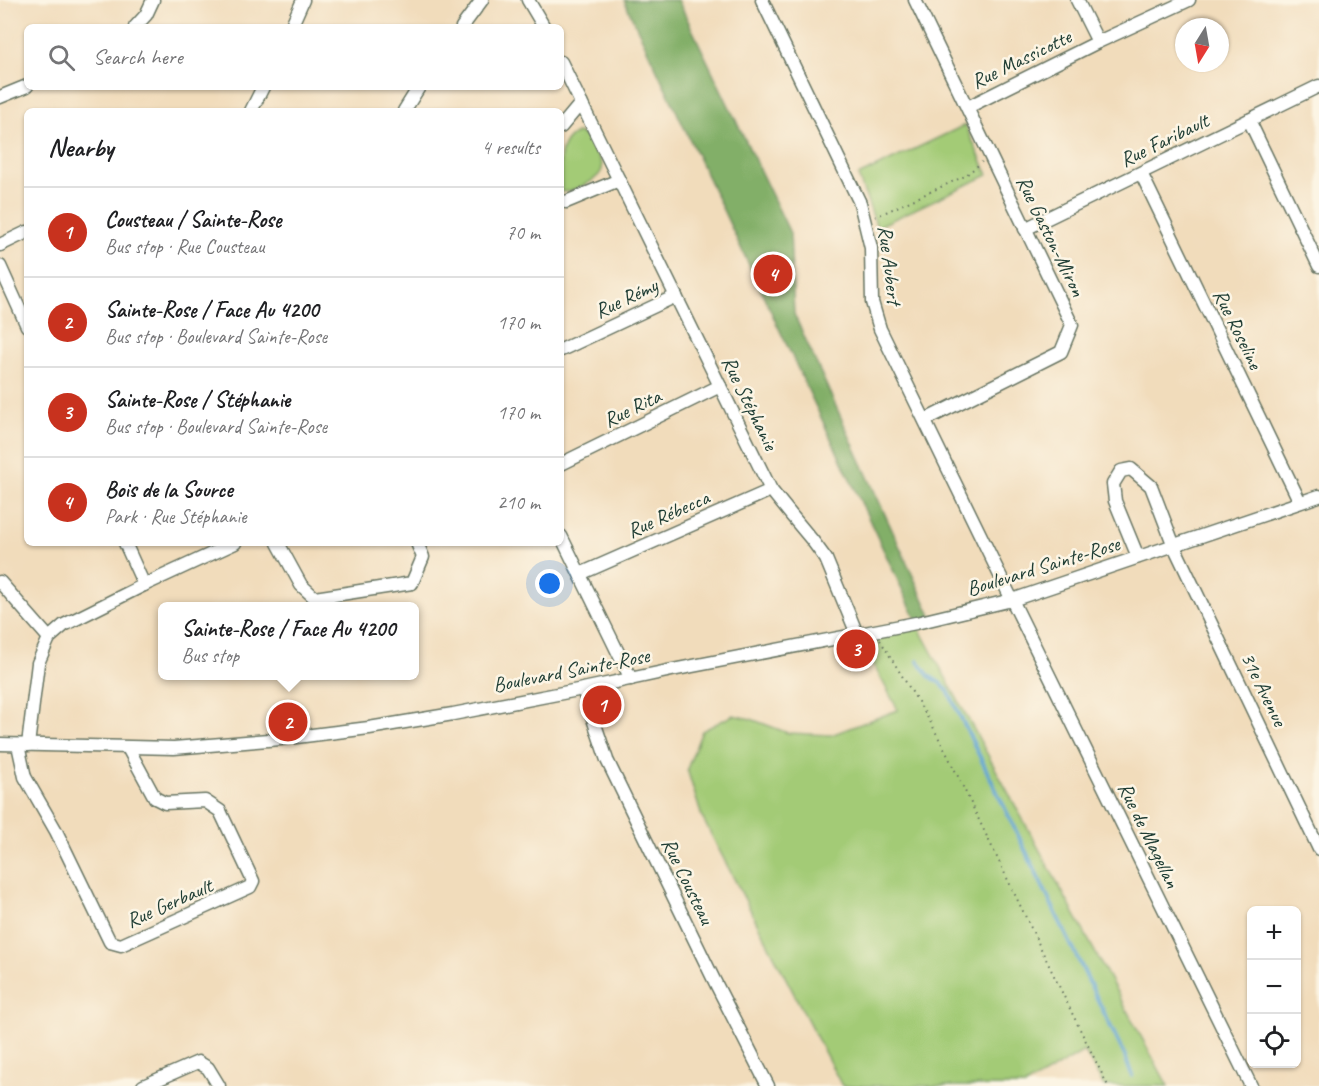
<!DOCTYPE html>
<meta charset="utf-8">
<style>
:root{--surface:#fff;--page:#f2f2f2;--text:#202124;--muted:#757577;--line:#e0e0e0;--accent:#c8321e}
body{margin:0;font-family:Caveat,sans-serif;background:var(--page);color:var(--text)}
.controls{position:absolute;right:18px;bottom:18px;display:grid;overflow:hidden;border-radius:9px;box-shadow:0 2px 4px #0004}
.controls button{width:54px;height:54px;display:grid;place-items:center;padding:0;border:0;border-bottom:2px solid var(--line);background:var(--surface);color:var(--text);font:30px sans-serif}
.compass{position:absolute;left:1175px;top:18px;width:54px;height:54px;border-radius:50%;background:var(--surface);box-shadow:0 2px 4px #0004;rotate:191deg}
.you{position:absolute;left:550px;top:584px;width:21px;height:21px;margin:-15px;border:4px solid #fff;border-radius:50%;background:#1a73e8;box-shadow:0 0 0 9px #1a73e833}
.badge{display:grid;place-items:center;width:39px;height:39px;border-radius:50%;background:var(--accent);color:#fff;font-size:20px;font-weight:700}
.pin{position:absolute;translate:-50% -50%;border:3px solid #fff;box-shadow:0 2px 6px #0006}
.popup{position:absolute;left:158px;top:602px;width:261px;height:78px;box-sizing:border-box;display:grid;place-content:center;border-radius:9px;background:var(--surface);filter:drop-shadow(0 2px 4px #0005);font-size:20px;white-space:nowrap;color:var(--muted)}
.popup b{font-size:22px;color:var(--text)}
.popup::after{content:'';position:absolute;left:50%;top:100%;margin-left:-12px;border:12px solid transparent;border-top-color:var(--surface)}
.list{margin:0;padding:0;list-style:none}
h2{display:flex;justify-content:space-between;align-items:center;height:78px;margin:0;padding:0 24px;font-size:26px}
h2 small{font-size:20px;font-weight:400;color:var(--muted)}
.list li{display:grid;grid-template-columns:39px 1fr auto;gap:18px;align-items:center;box-sizing:border-box;height:90px;padding:0 24px;border-top:2px solid var(--line)}
.list b{display:block;font-size:22px;white-space:nowrap}
.list p{margin:0;font-size:20px;white-space:nowrap;color:var(--muted)}
.list em{font-size:20px;font-style:normal;color:var(--muted)}
.icon{flex:none;width:33px;height:33px;fill:none;stroke:currentColor;stroke-width:2;stroke-linecap:round;stroke-linejoin:round}
.map{position:relative;flex:none;width:1319px;height:1086px;overflow:hidden}
.search{position:absolute;background:var(--surface);box-shadow:0 2px 4px #0004;left:24px;top:24px;width:540px;height:66px;display:flex;align-items:center;gap:15px;box-sizing:border-box;padding:0 21px;border-radius:9px;color:var(--muted);font-size:22px}
.panel{position:absolute;background:var(--surface);box-shadow:0 2px 4px #0004;left:24px;top:108px;width:540px;height:438px;border-radius:9px}
.map>svg:first-child{display:block}
</style>
<div class="map">
<svg width="1319" height="1086" viewBox="0 0 1319 1086">
<rect width="100%" height="100%" fill="#fcf5e5"/>
<filter id="ink" filterUnits="userSpaceOnUse"><feTurbulence type="fractalNoise" baseFrequency=".0167" numOctaves="2"/><feDisplacementMap in="SourceGraphic" scale="12" xChannelSelector="R" yChannelSelector="G"/><feConvolveMatrix kernelMatrix="1 2 1 2 8 2 1 2 1" color-interpolation-filters="sRGB"/></filter>
<filter id="wash" filterUnits="userSpaceOnUse"><feTurbulence type="fractalNoise" baseFrequency=".008" numOctaves="4" result="noise"/><feDisplacementMap in="SourceGraphic" scale="24" xChannelSelector="R" yChannelSelector="G"/><feGaussianBlur stdDeviation="1.35" result="paint"/><feColorMatrix in="noise" values="0 0 0 0 0 0 0 0 0 0 0 0 0 0 0 0 0 1.4 0 .05"/><feComposite in="paint" operator="in"/></filter>
<g filter="url(#wash)">
<rect width="100%" height="100%" fill="#f1dcbb"/>
<g fill="#a3cb76" stroke="#618455" stroke-width="1.5">
<polygon points="965,125 988,175 877,227 858,176"/>
<path d="M577,133L586,136C589,142 601,159 602,165C605,179 572,192 561,192C560,173 555,142 577,133Z"/>
<polygon points="916,623 1168,1086 1104,1086 1084,1051 1025,1086 842,1086 702,817 687,769 702,731 733,715 751,719 788,733 831,735 898,710 857,634"/>
</g>
<polygon fill="#82af67" stroke="#50764e" stroke-width="1.5" points="624,0 678,0 790,233 794,314 932,618 917,621"/>
<g fill="none" stroke-linecap="round" stroke-linejoin="round">
<polyline stroke="#5ba3d2" stroke-width="4" points="918,661 929,676 940,683 948,691 1125,1056 1132,1076"/>
</g>
</g>
<g filter="url(#ink)">
<g fill="none" stroke-linecap="round" stroke-linejoin="round">
<g stroke="#687563" stroke-width="15">
<g id="minor">
<polyline points="528,0 544,27"/>
<polyline points="762,0 860,203 871,248 872,302 880,329 1012,600 1251,1086"/>
<polyline points="915,0 1072,325 1061,352 925,420"/>
<polyline points="1077,0 1098,42"/>
<polyline points="135,27 146,15 153,0"/>
<polyline points="291,27 303,0"/>
<polyline points="462,27 482,0"/>
<polyline points="561,62 771,490 792,516 812,540 826,559 857,634"/>
<polyline points="0,97 27,86"/>
<polyline points="968,107 1098,42 1189,0"/>
<polyline points="251,111 263,87"/>
<polyline points="404,111 419,87"/>
<polyline points="1249,120 1319,266"/>
<polyline points="561,127 581,103"/>
<polyline points="1141,173 1300,502"/>
<polyline points="561,201 566,202 619,180"/>
<polyline points="1025,229 1319,86"/>
<polyline points="0,245 27,232"/>
<polyline points="0,266 27,326"/>
<polyline points="561,350 676,296"/>
<polyline points="561,464 720,386"/>
<polyline points="561,536 631,679"/>
<polyline points="125,543 144,585"/>
<polyline points="278,543 301,585 315,598 412,583 423,557 417,543"/>
<polyline points="1138,557 1115,501 1113,484 1121,471 1131,469 1151,486 1174,546 1319,849"/>
<polyline points="580,574 771,490"/>
<polyline points="0,582 49,638"/>
<polyline points="583,689 607,760 713,978 768,1086"/>
<polyline points="0,744 174,748 280,739 369,728 453,714 583,689 672,670 916,623 1012,600 1319,496"/>
<polyline points="18,745 25,777 56,831 110,942 121,945 250,887 253,881 220,811 205,801 165,803 155,798 128,748"/>
<polyline points="28,745 38,663 49,638 64,625 144,585 235,543"/>
<polyline points="143,1086 198,1062 208,1068 219,1086"/>
</g>
</g>
<g stroke="#687563" stroke-width="2" stroke-dasharray="1.5 4.5" stroke-linecap="butt">
<polyline points="875,217 965,176 982,162"/>
<polyline points="880,640 931,723 952,764 1071,1011 1108,1086"/>
</g>
<use href="#minor" stroke="#fff" stroke-width="12"/>
</g>
</g>
<g text-anchor="middle" stroke-width="5" stroke-linejoin="round" paint-order="stroke">
<g font-size="21" fill="#1f3d34" stroke="#fcf5e5">
<text transform="translate(1021 59) rotate(-26)" y="7">Rue Massicotte</text>
<text transform="translate(1164 140) rotate(-26)" y="7">Rue Faribault</text>
<text transform="translate(1051 236) rotate(64)" y="7">Rue Gaston-Miron</text>
<text transform="translate(890 265) rotate(83)" y="7">Rue Aubert</text>
<text transform="translate(626 298) rotate(-25)" y="7">Rue Rémy</text>
<text transform="translate(1238 329) rotate(64)" y="7">Rue Roseline</text>
<text transform="translate(750 403) rotate(64)" y="7">Rue Stéphanie</text>
<text transform="translate(632 408) rotate(-26)" y="7">Rue Rita</text>
<text transform="translate(668 514) rotate(-24)" y="7">Rue Rébecca</text>
<text transform="translate(1043 566) rotate(-17)" y="7">Boulevard Sainte-Rose</text>
<text transform="translate(571 670) rotate(-11)" y="7">Boulevard Sainte-Rose</text>
<text transform="translate(1264 689) rotate(64)" y="7">31e Avenue</text>
<text transform="translate(1149 835) rotate(64)" y="7">Rue de Magellan</text>
<text transform="translate(688 881) rotate(64)" y="7">Rue Cousteau</text>
<text transform="translate(169 903) rotate(-24)" y="7">Rue Gerbault</text>
</g>
</g>
</svg>
<div class="controls">
<button>+</button>
<button>−</button>
<button><svg class="icon" aria-label="locate" viewBox="0 0 24 24"><circle cx="12" cy="12" r="6"/><path d="M12 2v4M12 18v4M2 12h4M18 12h4"/></svg></button>
</div>
<svg class="compass" viewBox="-18 -18 36 36"><path d="M0-13l5 13h-10z" fill="#e53935"/><path d="M0 13l5-13h-10z" fill="#757577"/></svg>
<div class="you"></div>
<div class="pin badge" style="left:602px;top:705px">1</div>
<div class="pin badge" style="left:288px;top:722px">2</div>
<div class="popup"><b>Sainte-Rose / Face Au 4200</b>Bus stop</div>
<div class="pin badge" style="left:856px;top:649px">3</div>
<div class="pin badge" style="left:773px;top:274px">4</div>
<div class="search"><svg class="icon" aria-label="search" viewBox="0 0 24 24"><circle cx="10" cy="10" r="6"/><path d="M15 15l6 6"/></svg>Search here</div>
<section class="panel">
<h2>Nearby<small>4 results</small></h2>
<ul class="list">
<li><span class="badge">1</span><div><b>Cousteau / Sainte-Rose</b><p>Bus stop · Rue Cousteau</p></div><em>70 m</em></li>
<li><span class="badge">2</span><div><b>Sainte-Rose / Face Au 4200</b><p>Bus stop · Boulevard Sainte-Rose</p></div><em>170 m</em></li>
<li><span class="badge">3</span><div><b>Sainte-Rose / Stéphanie</b><p>Bus stop · Boulevard Sainte-Rose</p></div><em>170 m</em></li>
<li><span class="badge">4</span><div><b>Bois de la Source</b><p>Park · Rue Stéphanie</p></div><em>210 m</em></li>
</ul>
</section>
</div>
